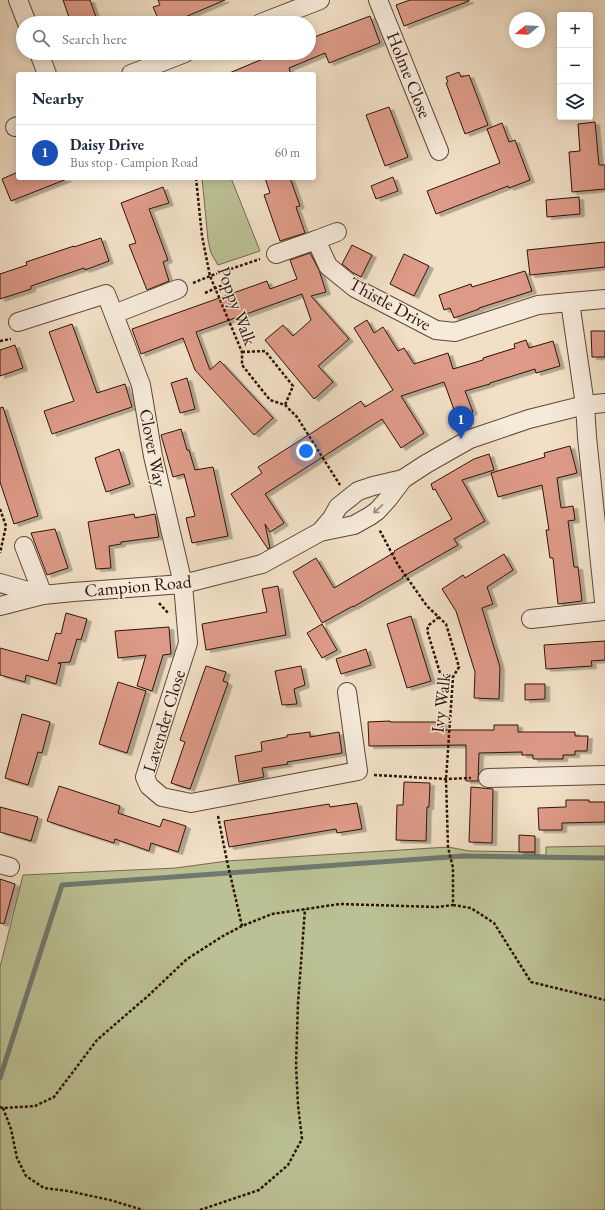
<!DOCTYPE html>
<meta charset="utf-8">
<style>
:root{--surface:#fff;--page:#f6f6f7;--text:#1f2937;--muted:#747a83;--line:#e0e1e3;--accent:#111827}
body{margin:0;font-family:"EB Garamond",serif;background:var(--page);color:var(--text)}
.controls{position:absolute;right:12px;top:12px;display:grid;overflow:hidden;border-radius:4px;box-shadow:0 2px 10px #0003}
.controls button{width:36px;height:36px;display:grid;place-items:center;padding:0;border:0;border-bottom:1px solid var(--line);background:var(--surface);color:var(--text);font:20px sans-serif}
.compass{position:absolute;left:509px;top:12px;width:36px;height:36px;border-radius:50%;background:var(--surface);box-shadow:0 2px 10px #0003;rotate:252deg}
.you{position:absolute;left:306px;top:451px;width:14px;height:14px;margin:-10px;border:3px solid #fff;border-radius:50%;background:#1a73e8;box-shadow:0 0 0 6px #1a73e833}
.badge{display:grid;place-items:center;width:26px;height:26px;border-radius:50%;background:var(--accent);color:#fff;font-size:13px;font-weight:700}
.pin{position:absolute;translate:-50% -33px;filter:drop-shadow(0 1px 2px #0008)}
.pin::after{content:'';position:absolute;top:21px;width:14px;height:12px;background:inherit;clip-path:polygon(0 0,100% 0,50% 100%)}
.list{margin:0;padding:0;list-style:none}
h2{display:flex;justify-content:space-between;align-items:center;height:52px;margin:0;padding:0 16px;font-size:17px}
h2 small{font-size:13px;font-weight:400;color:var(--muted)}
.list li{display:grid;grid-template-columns:26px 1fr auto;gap:12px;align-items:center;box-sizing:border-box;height:56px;padding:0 16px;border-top:1px solid var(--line)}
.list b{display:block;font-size:15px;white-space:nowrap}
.list p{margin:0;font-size:13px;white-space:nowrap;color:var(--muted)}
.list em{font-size:13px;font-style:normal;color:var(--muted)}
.icon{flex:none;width:22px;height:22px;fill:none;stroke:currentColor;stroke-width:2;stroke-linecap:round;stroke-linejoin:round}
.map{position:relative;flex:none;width:605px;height:1210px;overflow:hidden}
.search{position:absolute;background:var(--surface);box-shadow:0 2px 10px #0003;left:16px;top:16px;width:300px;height:44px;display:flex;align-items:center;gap:10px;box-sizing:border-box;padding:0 14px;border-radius:22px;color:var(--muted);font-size:15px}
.panel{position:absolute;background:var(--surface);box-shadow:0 2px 10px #0003;left:16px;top:72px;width:300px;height:108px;border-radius:4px}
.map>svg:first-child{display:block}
</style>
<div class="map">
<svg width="605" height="1210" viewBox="0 0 605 1210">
<defs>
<filter id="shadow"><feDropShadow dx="4.5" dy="2.5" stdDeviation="0" flood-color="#0004"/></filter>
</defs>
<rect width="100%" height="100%" fill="#f1dfc6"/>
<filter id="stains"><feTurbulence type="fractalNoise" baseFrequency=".005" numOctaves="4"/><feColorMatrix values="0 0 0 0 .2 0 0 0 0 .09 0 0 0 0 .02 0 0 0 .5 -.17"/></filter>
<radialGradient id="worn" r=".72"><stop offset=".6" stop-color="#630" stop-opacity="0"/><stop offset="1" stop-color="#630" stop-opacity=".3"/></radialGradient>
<g fill="#bbc194" stroke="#756a4d">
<polygon points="202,178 231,178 260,251 218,265 211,253 208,240"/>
<polygon points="605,846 605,1210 3,1210 0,1209 0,967 23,875 176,868 227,861 448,847 469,851 535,852 535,855 546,855 546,847"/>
</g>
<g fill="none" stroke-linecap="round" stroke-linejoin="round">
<polyline stroke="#70796f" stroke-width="5" points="0,1078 62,885 463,856 605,858"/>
</g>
<g fill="#dd9a88" stroke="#2f1406" filter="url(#shadow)">
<polygon points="63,0 90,0 98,23 71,23"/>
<polygon points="158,0 225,0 171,23 160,23 153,7 160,5"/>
<polygon points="410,0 469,0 469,1 404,26 396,5"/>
<polygon points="370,16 380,43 329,63 325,53 289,68 291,74 227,74 277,53 309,53 309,39"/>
<polygon points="459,72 461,77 469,75 488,125 465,134 446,83 448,82 446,77"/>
<polygon points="389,107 408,157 385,166 366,115"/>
<polygon points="595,122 599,165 605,165 605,189 572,192 569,152 580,151 578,124"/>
<polygon points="502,123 509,142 515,140 530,180 509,188 508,186 436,214 427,191 500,163 487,129"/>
<polygon points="18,172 18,178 67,179 11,201 2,179"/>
<polygon points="393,177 398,191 376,199 371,186"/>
<polygon points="265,178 290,178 300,206 296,207 305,233 280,241 264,195 270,193"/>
<polygon points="163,187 169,203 149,209 168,260 163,262 169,281 147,290 129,245 136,243 121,203"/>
<polygon points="579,197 580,214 547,217 546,200"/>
<polygon points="101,238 109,261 85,270 84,268 31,286 31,289 0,299 0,274 27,265 26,262 74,246 74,247"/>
<polygon points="605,242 605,267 530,275 527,250"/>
<polygon points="352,245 372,255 361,277 352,272 342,264"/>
<polygon points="310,253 319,270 326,292 311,296 349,339 318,366 333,382 314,399 265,340 283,325 293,336 311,320 302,294 196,332 210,370 220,361 273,418 254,435 195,370 183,338 141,354 132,329 267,281 270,289 297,279 290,260"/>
<polygon points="404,254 429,266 414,296 390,284"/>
<polygon points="525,271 532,291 479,308 479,309 454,318 450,308 444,310 439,295 471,284 472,287"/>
<polygon points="367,320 374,333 383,327 398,351 404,348 414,364 448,353 453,369 483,360 483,358 515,348 514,344 526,340 529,348 553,341 560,366 536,373 535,369 490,383 490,384 465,391 473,412 457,418 444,382 401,396 424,433 401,448 382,419 265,494 284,523 270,532 265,524 270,548 268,549 231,494 262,473 258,467 310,434 361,401 365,407 393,390 354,328"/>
<polygon points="72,324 97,393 125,384 132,407 52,434 44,411 74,401 49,332"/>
<polygon points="591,331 605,331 605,357 592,357"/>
<polygon points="15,345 23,368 0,376 0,350"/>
<polygon points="187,378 195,409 180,413 171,383"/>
<polygon points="3,407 38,516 14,524 0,482 0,408"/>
<polygon points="181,429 187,450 189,450 195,470 213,467 228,536 192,543 186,518 195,516 184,474 173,477 161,435"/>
<polygon points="570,446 577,473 557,478 561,508 573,506 575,520 568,521 574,567 578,567 582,601 558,604 553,558 550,558 546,530 549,530 542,485 498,497 491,473 545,457 544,453"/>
<polygon points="119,449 130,484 106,492 95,458"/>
<polygon points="489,454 494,470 462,480 485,521 454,539 458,545 402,577 403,578 353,607 353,606 322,623 293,572 316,558 334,588 395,552 394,551 452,519 435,489 433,490 431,484 474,459"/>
<polygon points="134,514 135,518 155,514 159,537 121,542 121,544 109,546 111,568 96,569 88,522"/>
<polygon points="55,529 68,568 47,575 31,533"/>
<polygon points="504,554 513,570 487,587 493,604 482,608 500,667 499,699 474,698 475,672 456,611 442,589 463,575 465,578"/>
<polygon points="278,586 286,635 206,650 202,624 267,612 262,589"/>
<polygon points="66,613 87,619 81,640 77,639 70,662 58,663 61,664 56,684 26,675 25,682 0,675 0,648 48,661 56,633 61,634"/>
<polygon points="411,616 431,681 407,688 387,624"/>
<polygon points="322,624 337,650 322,658 307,633"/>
<polygon points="169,627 171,654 163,655 152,691 137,686 146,655 118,658 115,631"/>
<polygon points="605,641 605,660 591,661 592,666 546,669 544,645"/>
<polygon points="366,649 371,665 341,674 336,659"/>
<polygon points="206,666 226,672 223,681 228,683 190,789 171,783 185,742 180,740"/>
<polygon points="301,666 305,685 294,689 297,704 282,705 275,671"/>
<polygon points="118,682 146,691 127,753 99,744"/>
<polygon points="525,684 545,684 545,699 525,700"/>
<polygon points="22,714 50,722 42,753 38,752 28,785 5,778"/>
<polygon points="390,721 390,722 442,722 443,730 494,730 494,725 518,725 518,732 575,732 575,736 588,736 587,751 575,751 575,755 563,755 563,759 533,759 533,755 522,755 522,752 479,753 478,781 466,781 466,745 369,746 368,722"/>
<polygon points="310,732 310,737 339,732 342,753 287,762 288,764 262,768 264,777 239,782 235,756 262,751 261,742 287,737 287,735"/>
<polygon points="404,782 430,783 429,807 427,807 426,841 396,840 397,805 403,805"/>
<polygon points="59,786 120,806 118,813 160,827 163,819 186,826 178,852 151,843 149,851 115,839 114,843 47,821"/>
<polygon points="471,787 493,789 492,843 469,842"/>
<polygon points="566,800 589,800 589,802 605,802 605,822 562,823 562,830 539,830 538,808 566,807"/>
<polygon points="357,803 362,829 337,833 336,829 229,847 224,821 329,804 330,807"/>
<polygon points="0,807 38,817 31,841 0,832"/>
<polygon points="519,835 535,836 535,852 519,852"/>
<polygon points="0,879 15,884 4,924 0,923"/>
</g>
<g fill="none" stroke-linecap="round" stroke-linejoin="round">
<g stroke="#604736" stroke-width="20">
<g id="minor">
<polyline points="18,0 27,23"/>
<polyline points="378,0 439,151"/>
<polyline points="261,23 320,0"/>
<polyline points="39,53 47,74"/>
<polyline points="131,74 185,53"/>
<polyline points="15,127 18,126"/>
<polyline points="316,240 337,232"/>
<polyline points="276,254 316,240 328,266 355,288 436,330 455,332 538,305 570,302"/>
<polyline points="605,299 570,302 585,405 587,437 605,611"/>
<polyline points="114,314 178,289"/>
<polyline points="18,322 106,294 141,385 153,456 183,584 188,643 145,777 149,786 162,797 191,803 358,771 347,692"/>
<polyline points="320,532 332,518 338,507 358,491 373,486 403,479"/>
<polyline points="24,546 43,595"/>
<polyline points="0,583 42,595"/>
<polyline points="0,606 43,595 73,592 183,584 262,564 320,532 354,525 370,516 377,511 388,499 403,479 426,464 470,439 529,419 585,405 605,403"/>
<polyline points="531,619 604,611"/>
<polyline points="488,778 605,775"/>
<polyline points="0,864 10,867"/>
</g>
</g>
<g stroke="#2f1406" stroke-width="2.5" stroke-dasharray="3 2" stroke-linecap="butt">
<polyline points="196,178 202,236 210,276 242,352 242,365 270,400 285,405 297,417 340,485"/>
<polyline points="193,283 210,276 260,259"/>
<polyline points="205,293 227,283"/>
<polyline points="0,341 11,339"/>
<polyline points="242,352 265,351 293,386 285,405"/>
<polyline points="0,509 6,526 0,553"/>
<polyline points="159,603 168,613"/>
<polyline points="439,617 429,625 427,630 440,673 453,677"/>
<polyline points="374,775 446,779 471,778"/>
<polyline points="218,816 227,861 242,926"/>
<polyline points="453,905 471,908 494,923 531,982 605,1000"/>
<polyline points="0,1107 3,1108 35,1106 54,1097 97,1040 149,995 187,959 223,936 242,926 272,914 340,904 437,907 453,905 453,868 448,847 446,779 453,677 459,667 446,624 427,606 398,565 379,529"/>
<polyline points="3,1108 11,1129 17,1158 26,1176 44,1188 68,1191 110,1200 143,1210"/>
<polyline points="200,1210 259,1190 288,1165 302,1139 298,1105 296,1065 298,1003 305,909"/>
</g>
<use href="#minor" stroke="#f6eada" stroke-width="18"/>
</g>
<defs><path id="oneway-shaft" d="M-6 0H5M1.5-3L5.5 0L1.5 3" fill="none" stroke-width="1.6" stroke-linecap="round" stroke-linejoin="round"/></defs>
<use stroke="#9c8a7b" href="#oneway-shaft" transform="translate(378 509) rotate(137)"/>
<g text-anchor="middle" stroke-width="3" stroke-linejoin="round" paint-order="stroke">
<g font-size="18" fill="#2f1406" stroke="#f6eada">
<text transform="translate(409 75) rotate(68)" y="6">Holme Close</text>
<text transform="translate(390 304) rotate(29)" y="6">Thistle Drive</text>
<text transform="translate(237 306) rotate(70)" y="6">Poppy Walk</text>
<text transform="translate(153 448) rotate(79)" y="6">Clover Way</text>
<text transform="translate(138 586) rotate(-5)" y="6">Campion Road</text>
<text transform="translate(441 703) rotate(-83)" y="6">Ivy Walk</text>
<text transform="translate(164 721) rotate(-73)" y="6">Lavender Close</text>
</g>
</g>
<rect width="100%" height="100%" filter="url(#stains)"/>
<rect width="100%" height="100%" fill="url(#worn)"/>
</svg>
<div class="controls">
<button>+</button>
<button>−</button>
<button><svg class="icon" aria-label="layers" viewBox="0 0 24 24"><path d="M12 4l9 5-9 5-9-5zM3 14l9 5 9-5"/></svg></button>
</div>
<svg class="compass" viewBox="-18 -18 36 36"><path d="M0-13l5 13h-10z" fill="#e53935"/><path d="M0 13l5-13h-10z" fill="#747a83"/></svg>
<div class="you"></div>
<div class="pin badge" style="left:461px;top:439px;background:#1a4fb4">1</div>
<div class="search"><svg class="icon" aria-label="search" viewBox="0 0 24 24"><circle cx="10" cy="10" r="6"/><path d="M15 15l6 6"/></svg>Search here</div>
<section class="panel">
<h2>Nearby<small></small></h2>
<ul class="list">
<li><span class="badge" style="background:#1a4fb4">1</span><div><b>Daisy Drive</b><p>Bus stop · Campion Road</p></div><em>60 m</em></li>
</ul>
</section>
</div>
